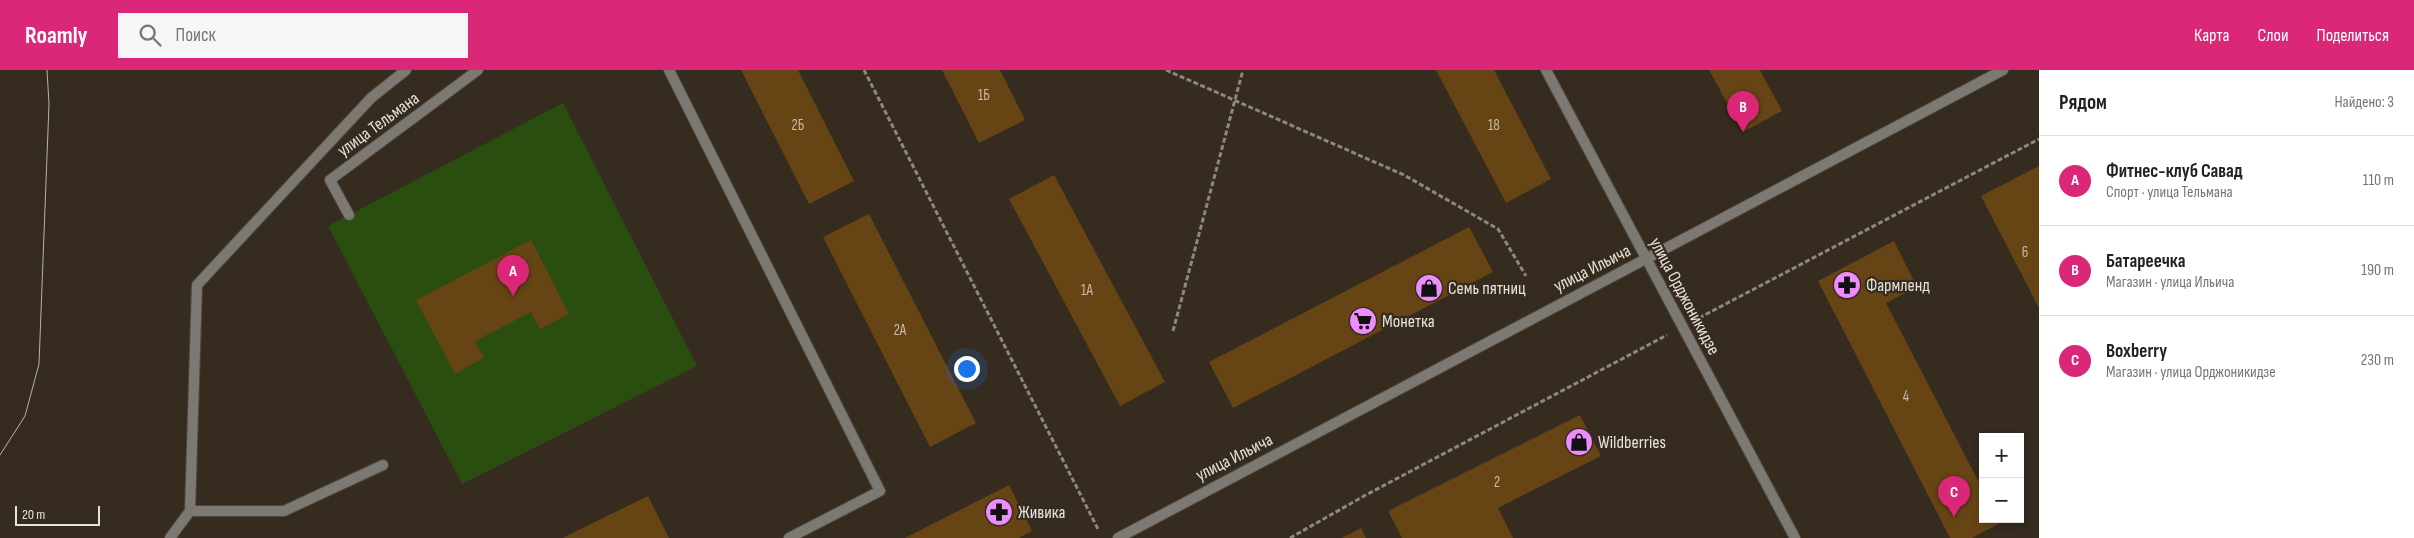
<!DOCTYPE html>
<html lang="ru">
<meta charset="utf-8">
<style>
:root{--surface:#fff;--page:#f6f6f6;--text:#222;--muted:#767676;--line:#e0e0e0;--accent:#db2777}
body{margin:0;font-family:"Sofia Sans Condensed",sans-serif;background:var(--page);color:var(--text)}
.controls{position:absolute;right:15px;bottom:15px;display:grid;overflow:hidden;border-radius:0px;box-shadow:0 2px 8px #0003}
.controls button{width:45px;height:45px;display:grid;place-items:center;padding:0;border:0;border-bottom:1px solid var(--line);background:var(--surface);color:var(--text);font:25px sans-serif}
.scale{position:absolute;left:15px;bottom:12px;width:85px;box-sizing:border-box;padding-left:5px;border:2px solid #e7e1d9;border-top:0;font-size:14px;line-height:18px;white-space:nowrap;color:#e7e1d9;-webkit-text-stroke:4px #352b1f;paint-order:stroke}
.you{position:absolute;left:966px;top:298px;width:18px;height:18px;margin:-12px;border:4px solid #fff;border-radius:50%;background:#1a73e8;box-shadow:0 0 0 8px #1a73e833}
.badge{display:grid;place-items:center;width:32px;height:32px;border-radius:50%;background:var(--accent);color:#fff;font-size:16px;font-weight:700}
.pin{position:absolute;translate:-50% -41px;filter:drop-shadow(0 1px 2px #0008)}
.pin::after{content:'';position:absolute;top:26px;width:18px;height:15px;background:inherit;clip-path:polygon(0 0,100% 0,50% 100%)}
.list{margin:0;padding:0;list-style:none}
h2{display:flex;justify-content:space-between;align-items:center;height:65px;margin:0;padding:0 20px;font-size:21px}
h2 small{font-size:16px;font-weight:400;color:var(--muted)}
.list li{display:grid;grid-template-columns:32px 1fr auto;gap:15px;align-items:center;box-sizing:border-box;height:90px;padding:0 20px;border-top:1px solid var(--line)}
.list b{display:block;font-size:19px;white-space:nowrap}
.list p{margin:0;font-size:16px;white-space:nowrap;color:var(--muted)}
.list em{font-size:16px;font-style:normal;color:var(--muted)}
.icon{flex:none;width:28px;height:28px;fill:none;stroke:currentColor;stroke-width:2;stroke-linecap:round;stroke-linejoin:round}
.map{position:relative;flex:none;width:2039px;height:468px;overflow:hidden}
header{display:flex;align-items:center;gap:30px;box-sizing:border-box;height:70px;padding:0 25px;background:var(--accent);color:#fff}
header strong{font-size:24px}
nav{display:flex;gap:28px;margin-inline-start:auto;font-size:18px}
.search{width:350px;height:45px;background:var(--page);display:flex;align-items:center;gap:12px;box-sizing:border-box;padding:0 18px;border-radius:0px;color:var(--muted);font-size:19px}
main{display:flex}
aside{flex:1;background:var(--surface)}
.map>svg:first-child{display:block}
</style>
<header>
<strong>Roamly</strong>
<div class="search"><svg class="icon" aria-label="search" viewBox="0 0 24 24"><circle cx="10" cy="10" r="6"/><path d="M15 15l6 6"/></svg>Поиск</div>
<nav><a>Карта</a><a>Слои</a><a>Поделиться</a></nav>
</header>
<main>
<div class="map">
<svg width="2039" height="468" viewBox="0 0 2039 468">
<rect width="100%" height="100%" fill="#352b1f"/>
<polygon fill="#294e10" points="563,33 697,296 462,414 328,156"/>
<g fill="#664414">
<polygon points="741,0 798,0 854,111 809,134"/>
<polygon points="942,0 1000,0 1025,50 979,73"/>
<polygon points="1436,0 1494,0 1551,109 1506,133"/>
<polygon points="1709,0 1760,0 1782,41 1743,62"/>
<polygon points="2039,96 2039,238 1981,126"/>
<polygon points="1054,105 1165,312 1120,336 1009,129"/>
<polygon points="869,144 976,353 930,377 823,167"/>
<polygon points="1469,157 1493,202 1233,338 1209,292"/>
<polygon points="531,170 569,244 540,259 531,242 475,271 484,288 455,304 416,230"/>
<polygon points="1894,171 1917,217 1886,233 1983,420 1983,449 1998,449 2000,453 1972,468 1950,468 1818,211"/>
<polygon points="1580,345 1601,386 1498,438 1513,468 1402,468 1388,441"/>
<polygon points="1009,415 1032,461 1018,468 905,468"/>
<polygon points="648,426 669,468 562,468"/>
<polygon points="1361,458 1366,468 1342,468"/>
</g>
<g fill="none" stroke-linecap="round" stroke-linejoin="round">
<g stroke="#51483d" stroke-width="12">
<g id="service">
<polyline points="669,0 880,421 789,468"/>
<polyline points="190,441 284,441 383,395"/>
<polyline points="170,468 190,441 197,215 371,28 406,0"/>
</g>
</g>
<g stroke="#51483d" stroke-width="12">
<polyline id="minor" points="349,145 330,110 478,0"/>
</g>
<g stroke="#51483d" stroke-width="12">
<g id="tertiary">
<polyline points="1546,0 1795,468"/>
<polyline points="1118,468 2003,0"/>
</g>
</g>
<g stroke="#8f877d" stroke-width="3" stroke-dasharray="5 2.5" stroke-linecap="butt">
<polyline points="864,0 1099,461"/>
<polyline points="1166,0 1404,105 1498,159 1526,206"/>
<polyline points="1699,248 2039,69"/>
<polyline points="1173,261 1243,0"/>
<polyline points="1290,468 1364,426 1667,265"/>
</g>
<use href="#service" stroke="#7b7971" stroke-width="10"/>
<use href="#minor" stroke="#7b7971" stroke-width="10"/>
<use href="#tertiary" stroke="#7b7971" stroke-width="10"/>
<polyline stroke="#bab3aa" stroke-width="1" points="0,385 25,346 39,294 49,34 47,0"/>
</g>
<defs>
<g id="pharmacy-disc" transform="scale(1.4375)"><circle r="9.5" fill="#ed8cfa" stroke="#352b1f"/><path d="M-2-6h4v4h4v4h-4v4h-4v-4h-4v-4h4Z" fill="#111"/></g>
<g id="shop-disc" transform="scale(1.4375)"><circle r="9.5" fill="#ed8cfa" stroke="#352b1f"/><path d="M-5-2.5h2.3a2.7 3.5 0 0 1 5.4 0H5L5.5 6h-11ZM-1.5-2.5h3a1.5 2.3 0 0 0-3 0Z" fill="#111"/></g>
<g id="supermarket-disc" transform="scale(1.4375)"><circle r="9.5" fill="#ed8cfa" stroke="#352b1f"/><path d="M-6-5.5h2.5l.6 2H6L4.5 2H-2.5L-4.4-4H-6ZM-1.5 3.2a1.3 1.3 0 1 0 .1 0ZM3 3.2a1.3 1.3 0 1 0 .1 0Z" fill="#111"/></g>
</defs>
<g fill-rule="evenodd">
<use href="#pharmacy-disc" x="1847" y="215"/>
<use href="#shop-disc" x="1429" y="218"/>
<use href="#supermarket-disc" x="1363" y="251"/>
<use href="#shop-disc" x="1579" y="372"/>
<use href="#pharmacy-disc" x="999" y="442"/>
</g>
<g text-anchor="middle" stroke-width="4.5" stroke-linejoin="round" paint-order="stroke">
<g font-size="15" fill="#c7baa8">
<text x="984" y="30">1Б</text>
<text x="798" y="60">2Б</text>
<text x="1494" y="60">18</text>
<text x="2025" y="187">6</text>
<text x="1087" y="225">1А</text>
<text x="900" y="265">2А</text>
<text x="1906" y="331">4</text>
<text x="1497" y="417">2</text>
</g>
<g font-size="18" fill="#e7e1d9" stroke="#352b1f">
<text transform="translate(378 54) rotate(-36)" y="6">улица Тельмана</text>
<text transform="translate(1592 198) rotate(-27)" y="6">улица Ильича</text>
<text transform="translate(1685 226) rotate(62)" y="6">улица Орджоникидзе</text>
<text transform="translate(1234 387) rotate(-27)" y="6">улица Ильича</text>
</g>
<g font-size="18" fill="#e7e1d9" stroke="#352b1f" text-anchor="start">
<text x="1866" y="221">Фармленд</text>
<text x="1448" y="224">Семь пятниц</text>
<text x="1382" y="257">Монетка</text>
<text x="1598" y="378">Wildberries</text>
<text x="1018" y="448">Живика</text>
</g>
</g>
</svg>
<div class="controls">
<button>+</button>
<button>−</button>
</div>
<div class="scale">20 m</div>
<div class="you"></div>
<div class="pin badge" style="left:513px;top:226px">A</div>
<div class="pin badge" style="left:1743px;top:62px">B</div>
<div class="pin badge" style="left:1954px;top:447px">C</div>
</div>
<aside>
<h2>Рядом<small>Найдено: 3</small></h2>
<ul class="list">
<li><span class="badge">A</span><div><b>Фитнес-клуб Савад</b><p>Спорт · улица Тельмана</p></div><em>110 m</em></li>
<li><span class="badge">B</span><div><b>Батареечка</b><p>Магазин · улица Ильича</p></div><em>190 m</em></li>
<li><span class="badge">C</span><div><b>Boxberry</b><p>Магазин · улица Орджоникидзе</p></div><em>230 m</em></li>
</ul>
</aside>
</main>
